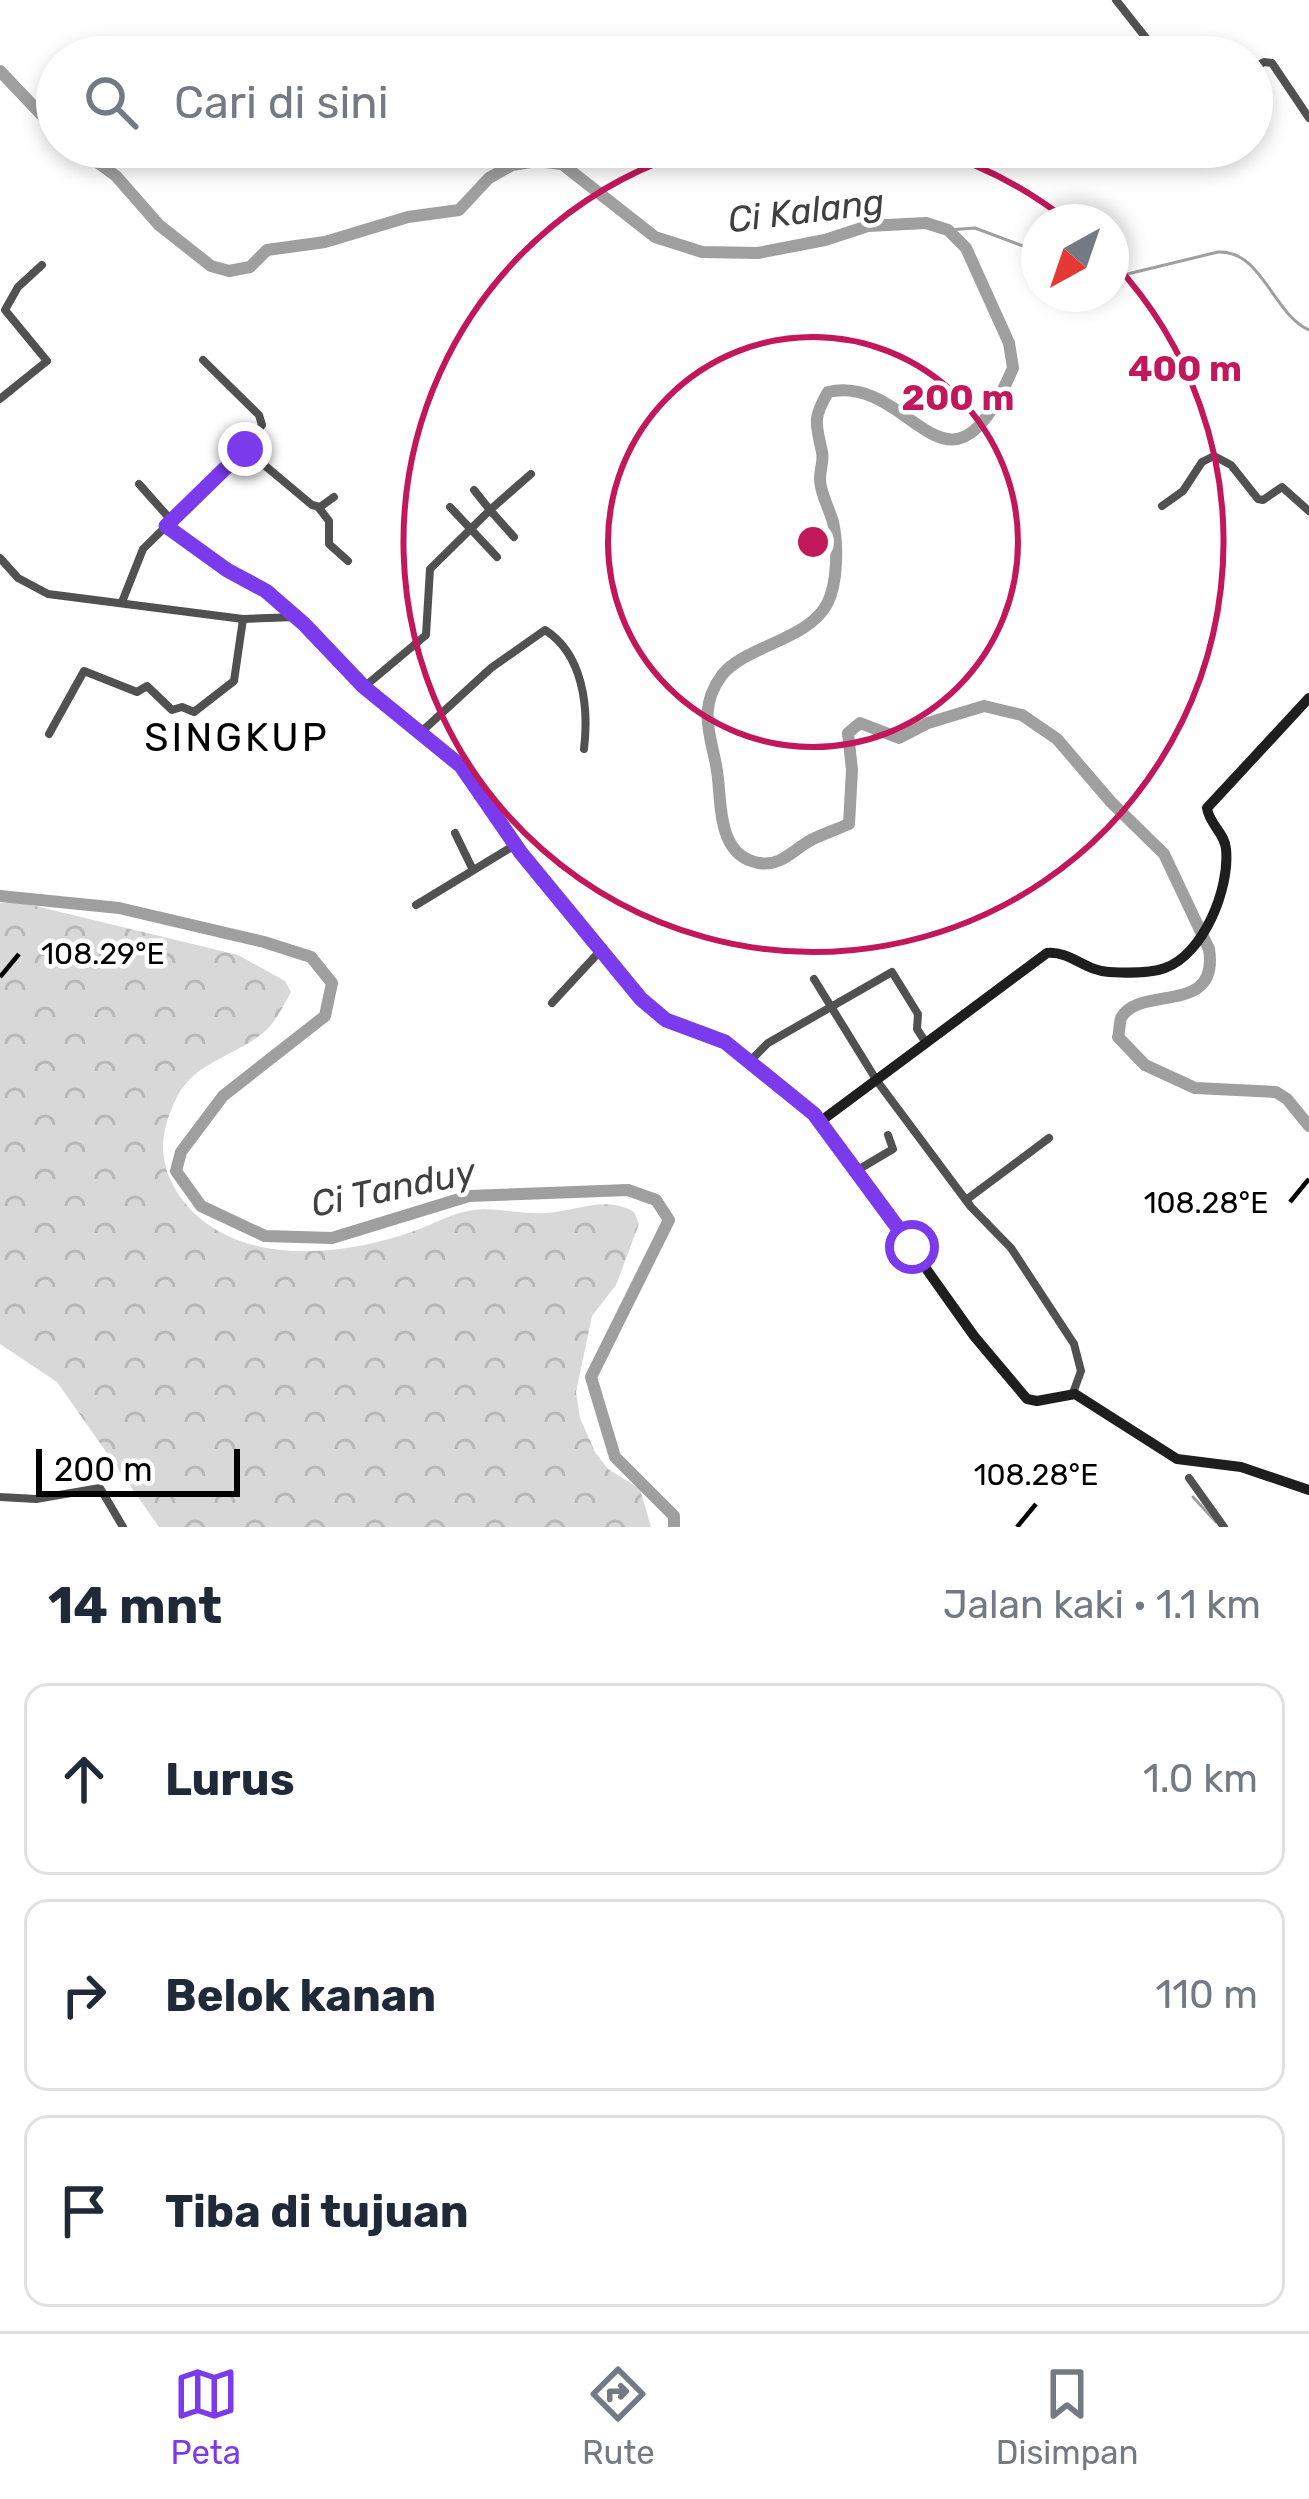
<!DOCTYPE html>
<html lang="id">
<meta charset="utf-8">
<style>
:root{--surface:#fff;--page:#f6f6f7;--text:#1f2937;--muted:#747a83;--line:#e0e1e3;--accent:#7c3aed}
body{margin:0;font-family:Rubik,sans-serif;background:var(--page);color:var(--text)}
.compass{position:absolute;left:1021px;top:204px;width:108px;height:108px;border-radius:50%;background:var(--surface);box-shadow:0 6px 18px #0003;rotate:220deg}
.scale{position:absolute;left:36px;bottom:30px;width:204px;box-sizing:border-box;padding-left:12px;border:6px solid #000;border-top:0;font-size:33px;line-height:42px;white-space:nowrap;color:#000;-webkit-text-stroke:9px #fff;paint-order:stroke}
.stop{position:absolute;width:36px;height:36px;margin:-27px;border:9px solid #7c3aed;border-radius:50%;background:#fff}
.stop.end{background:#7c3aed;border-color:#fff;box-shadow:0 3px 12px #0008}
.list{margin:0;padding:0;list-style:none}
h2{display:flex;justify-content:space-between;align-items:center;height:156px;margin:0;padding:0 48px;font-size:51px}
h2 small{font-size:39px;font-weight:400;color:var(--muted)}
.list li{display:grid;grid-template-columns:78px 1fr auto;gap:36px;align-items:center;box-sizing:border-box;height:192px;margin:0 24px 24px;padding:0 24px;border:3px solid var(--line);border-radius:24px}
.list b{display:block;font-size:45px;white-space:nowrap}
.list em{font-size:39px;font-style:normal;color:var(--muted)}
.icon{flex:none;width:66px;height:66px;fill:none;stroke:currentColor;stroke-width:2;stroke-linecap:round;stroke-linejoin:round}
.map{position:relative;flex:none;width:1309px;height:1527px;overflow:hidden}
.search{position:absolute;background:var(--surface);box-shadow:0 6px 18px #0003;left:36px;right:36px;top:36px;height:132px;display:flex;align-items:center;gap:30px;box-sizing:border-box;padding:0 42px;border-radius:66px;color:var(--muted);font-size:45px}
.sheet{height:804px;background:var(--surface)}
nav{display:flex;justify-content:space-around;align-items:center;box-sizing:border-box;height:168px;border-top:3px solid var(--line);background:var(--surface);font-size:33px;color:var(--muted)}
nav a{display:grid;justify-items:center;gap:6px}
nav .on{color:var(--accent)}
.map>svg:first-child{display:block}
</style>
<div class="map">
<svg width="1309" height="1527" viewBox="0 0 1309 1527">
<defs>
<pattern id="forest-crowns" width="20" height="18" patternUnits="userSpaceOnUse" patternTransform="scale(3)"><rect width="20" height="18" fill="#d8d8d8"/><path d="M2 6a3 3 0 1 1 6 0M12 15a3 3 0 1 1 6 0" fill="none" stroke="#b8b8b8"/></pattern>
</defs>
<rect width="100%" height="100%" fill="#fff"/>
<path fill="url(#forest-crowns)" d="M0,903H23L238,955L285,981L291,992C282,1008 274,1026 259,1036C229,1058 191,1064 175,1101C159,1135 158,1163 179,1195C229,1268 340,1258 414,1231C434,1224 452,1213 473,1210C496,1207 522,1215 546,1213C577,1211 606,1195 634,1212L639,1224L616,1285L592,1316L576,1392L580,1418L595,1452L608,1469L640,1489L651,1527H159L57,1382L0,1344Z"/>
<g fill="none" stroke-linecap="round" stroke-linejoin="round">
<g stroke="#9f9f9f" stroke-width="3">
<polyline points="948,230 975,228 1039,252"/>
<path d="M1111,278L1218,252C1262,250 1272,313 1309,330"/>
<polyline points="1193,1497 1216,1522"/>
</g>
<g stroke="#9f9f9f" stroke-width="12">
<polyline points="0,71 57,131"/>
<path d="M76,147L116,176L159,225L211,266L229,271L250,267L267,250L325,242L408,217L459,210L489,178L512,165L537,161L562,164L655,237L702,252L758,253L825,240L868,226L926,223L948,230L966,248L1009,343L1013,368C946,524 914,373 828,392C812,420 816,423 822,452C824,461 820,469 820,479C820,493 829,508 833,522C838,544 838,583 827,604C808,640 745,646 722,675C696,710 712,737 717,771C722,802 716,856 759,863C783,867 795,847 815,838C826,833 837,829 849,824L852,770L848,733L860,723L899,738L928,723L984,706L1022,715L1057,739L1111,802L1164,854L1209,949C1220,1017 1139,984 1121,1018C1120,1020 1119,1035 1118,1037L1145,1065L1195,1088L1276,1092L1287,1099L1309,1126"/>
<polyline points="0,896 119,908 264,942 311,957 332,983 325,1016 223,1096 181,1152 176,1171 201,1206 265,1236 332,1238 469,1196 628,1190 656,1200 669,1220 591,1377 615,1457 674,1516 674,1527"/>
</g>
<g stroke="#515151" stroke-width="8">
<polyline points="1116,0 1161,57"/>
<polyline points="1252,69 1264,62 1272,63 1309,118"/>
<polyline points="0,399 47,361 5,310 18,287 42,265"/>
<polyline points="245,449 312,505 320,507 334,497"/>
<polyline points="139,484 171,520"/>
<polyline points="474,490 490,510 531,474"/>
<polyline points="1162,506 1183,491 1202,462 1214,456 1231,465 1258,499 1263,500 1282,487 1309,511"/>
<polyline points="450,507 497,557"/>
<polyline points="319,508 329,521 329,544 348,561"/>
<polyline points="166,526 227,570 259,587 294,616"/>
<polyline points="0,558 18,578 48,594 243,619 296,617 364,687 467,772 515,845 641,999 666,1020 725,1042 821,1121"/>
<polyline points="122,602 143,549 245,449 262,425 259,415 203,360"/>
<polyline points="364,687 426,635 430,569 490,510 514,537"/>
<polyline points="49,734 84,671 137,692 147,686 172,710 182,707 194,712 234,681 243,619"/>
<path d="M419,734L491,668L545,630C583,654 589,707 584,749"/>
<polyline points="455,833 473,870"/>
<polyline points="416,905 515,845"/>
<polyline points="814,979 877,1081 971,1207 1011,1248 1074,1344 1081,1371 1073,1393"/>
<polyline points="552,1003 601,950"/>
<polyline points="751,1060 768,1043 892,972 918,1014 917,1029 926,1043"/>
<polyline points="856,1171 893,1149 888,1135"/>
<polyline points="966,1200 1049,1138"/>
<polyline points="1189,1478 1224,1527"/>
<polyline points="0,1497 36,1499 100,1488 123,1527"/>
</g>
<path stroke="#1e1e1e" stroke-width="10" d="M1309,698L1207,808C1209,824 1225,833 1226,849C1230,888 1204,954 1165,968C1148,974 1126,973 1109,972C1085,971 1071,951 1047,953L821,1121L974,1336L1027,1399L1037,1401L1075,1394L1177,1459L1241,1467L1309,1490"/>
</g>
<g fill="none" stroke-linecap="round" stroke-linejoin="round">
<polyline stroke="#7c3aed" stroke-width="15" points="245,449 166,526 227,570 266,591 304,624 364,687 461,766 521,853 641,999 666,1020 725,1042 814,1114 912,1247"/>
</g>
<path fill="none" stroke="#000" stroke-width="4.5" d="M0,977L19,954M1290,1202L1309,1179M1017,1527L1036,1504"/>
<g fill="none" stroke="#c2185b" stroke-width="6">
<circle cx="813" cy="542" r="205"/>
<path d="M926 148A410 410 0 0 1 1068 221M1113 262A410 410 0 1 1 700 148"/>
</g>
<g text-anchor="middle" stroke-width="9" stroke-linejoin="round" paint-order="stroke">
<g font-size="36" font-style="italic" fill="#404040" stroke="#fff">
<text transform="translate(806 210) rotate(-7)" y="13">Ci Kalang</text>
<text transform="translate(393 1187) rotate(-12)" y="13">Ci Tanduy</text>
</g>
<g font-size="39" letter-spacing="3" fill="#000" stroke="#fff">
<text x="237" y="751">SINGKUP</text>
</g>
</g>
<g font-size="30" text-anchor="middle" fill="#000" stroke="#fff" stroke-width="9" stroke-linejoin="round" paint-order="stroke">
<text x="103" y="964">108.29°E</text>
<text x="1206" y="1213">108.28°E</text>
<text x="1036" y="1485">108.28°E</text>
</g>
<circle cx="813" cy="542" r="18" fill="#c2185b" stroke="#fff" stroke-width="6"/>
<g font-size="36" text-anchor="middle" font-weight="bold" fill="#c2185b" stroke="#fff" stroke-width="9" stroke-linejoin="round" paint-order="stroke">
<text x="1185" y="381">400 m</text>
<text x="958" y="410">200 m</text>
</g>
</svg>
<svg class="compass" viewBox="-18 -18 36 36"><path d="M0-13l5 13h-10z" fill="#e53935"/><path d="M0 13l5-13h-10z" fill="#747a83"/></svg>
<div class="scale">200 m</div>
<div class="stop" style="left:912px;top:1247px"></div>
<div class="stop end" style="left:245px;top:449px"></div>
<div class="search"><svg class="icon" aria-label="search" viewBox="0 0 24 24"><circle cx="10" cy="10" r="6"/><path d="M15 15l6 6"/></svg>Cari di sini</div>
</div>
<section class="sheet">
<h2>14 mnt<small>Jalan kaki · 1.1 km</small></h2>
<ul class="list">
<li><svg class="icon" aria-label="ahead" viewBox="0 0 24 24"><path d="M12 20V5M6 11l6-6 6 6"/></svg><div><b>Lurus</b></div><em>1.0 km</em></li>
<li><svg class="icon" aria-label="right" viewBox="0 0 24 24"><path d="M7 20v-9h11M14 6l5 5-5 5"/></svg><div><b>Belok kanan</b></div><em>110 m</em></li>
<li><svg class="icon" aria-label="arrive" viewBox="0 0 24 24"><path d="M6 21V4h12l-3 4 3 4H6"/></svg><div><b>Tiba di tujuan</b></div></li>
</ul>
</section>
<nav>
<a class="on"><svg class="icon" aria-label="map" viewBox="0 0 24 24"><path d="M3 6l6-2 6 2 6-2v14l-6 2-6-2-6 2zM9 4v14M15 6v14"/></svg>Peta</a>
<a><svg class="icon" aria-label="directions" viewBox="0 0 24 24"><path d="M12 3l9 9-9 9-9-9zM9 14v-3h6M13 9l2 2-2 2"/></svg>Rute</a>
<a><svg class="icon" aria-label="saved" viewBox="0 0 24 24"><path d="M7 4h10v16l-5-4-5 4z"/></svg>Disimpan</a>
</nav>
